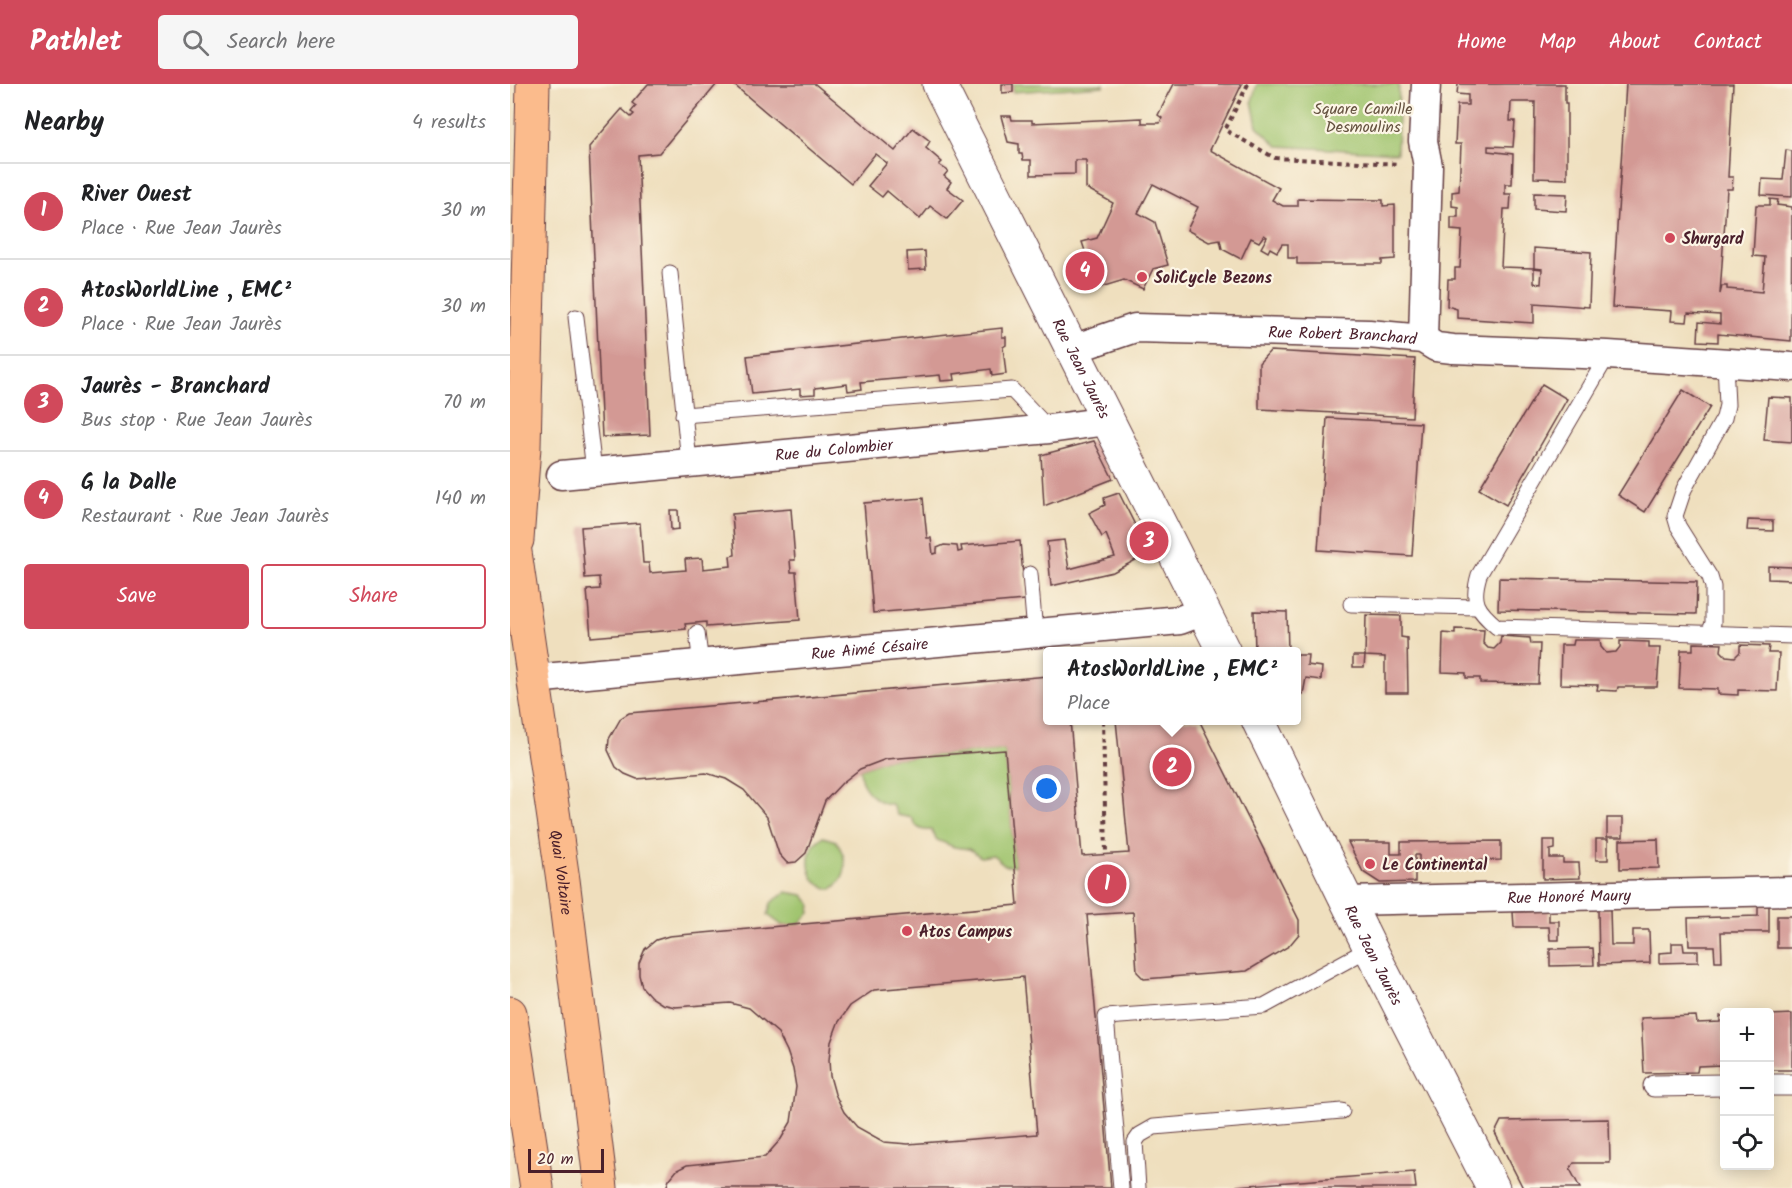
<!DOCTYPE html>
<meta charset="utf-8">
<style>
:root{--surface:#fff;--page:#f6f6f6;--text:#202124;--muted:#757577;--line:#e0e0e0;--accent:#d1495b}
body{margin:0;font-family:Kalam,sans-serif;background:var(--page);color:var(--text)}
.controls{position:absolute;right:18px;bottom:18px;display:grid;overflow:hidden;border-radius:6px;box-shadow:0 3px 15px #0003}
.controls button{width:54px;height:54px;display:grid;place-items:center;padding:0;border:0;border-bottom:2px solid var(--line);background:var(--surface);color:var(--text);font:30px sans-serif}
.scale{position:absolute;left:18px;bottom:15px;width:76px;box-sizing:border-box;padding-left:6px;border:3px solid #4a1f2b;border-top:0;font-size:16px;line-height:21px;white-space:nowrap;color:#4a1f2b;-webkit-text-stroke:4px #fcf5e5;paint-order:stroke}
.you{position:absolute;left:537px;top:705px;width:21px;height:21px;margin:-15px;border:4px solid #fff;border-radius:50%;background:#1a73e8;box-shadow:0 0 0 9px #1a73e833}
.badge{display:grid;place-items:center;width:39px;height:39px;border-radius:50%;background:var(--accent);color:#fff;font-size:20px;font-weight:700}
.pin{position:absolute;translate:-50% -50%;border:3px solid #fff;box-shadow:0 2px 6px #0006}
.popup{position:absolute;left:533px;top:563px;width:258px;height:78px;box-sizing:border-box;display:grid;place-content:center;border-radius:6px;background:var(--surface);filter:drop-shadow(0 2px 4px #0005);font-size:20px;white-space:nowrap;color:var(--muted)}
.popup b{font-size:22px;color:var(--text)}
.popup::after{content:'';position:absolute;left:50%;top:100%;margin-left:-12px;border:12px solid transparent;border-top-color:var(--surface)}
.list{margin:0;padding:0;list-style:none}
h2{display:flex;justify-content:space-between;align-items:center;height:78px;margin:0;padding:0 24px;font-size:26px}
h2 small{font-size:20px;font-weight:400;color:var(--muted)}
.list li{display:grid;grid-template-columns:39px 1fr auto;gap:18px;align-items:center;box-sizing:border-box;height:96px;padding:0 24px;border-top:2px solid var(--line)}
.list b{display:block;font-size:22px;white-space:nowrap}
.list p{margin:0;font-size:20px;white-space:nowrap;color:var(--muted)}
.list em{font-size:20px;font-style:normal;color:var(--muted)}
.actions{display:flex;gap:12px;padding:18px 24px}
.actions a{flex:1;padding:14px 0;border:2px solid var(--accent);border-radius:6px;text-align:center;font-size:21px;color:var(--accent)}
.actions .main{background:var(--accent);color:#fff}
.icon{flex:none;width:33px;height:33px;fill:none;stroke:currentColor;stroke-width:2;stroke-linecap:round;stroke-linejoin:round}
.map{position:relative;flex:none;width:1282px;height:1104px;overflow:hidden}
header{display:flex;align-items:center;gap:36px;box-sizing:border-box;height:84px;padding:0 30px;background:var(--accent);color:#fff}
header strong{font-size:28px}
nav{display:flex;gap:33px;margin-inline-start:auto;font-size:21px}
.search{width:420px;height:54px;background:var(--page);display:flex;align-items:center;gap:15px;box-sizing:border-box;padding:0 21px;border-radius:6px;color:var(--muted);font-size:22px}
main{display:flex}
aside{flex:1;background:var(--surface)}
.map>svg:first-child{display:block}
</style>
<header>
<strong>Pathlet</strong>
<div class="search"><svg class="icon" aria-label="search" viewBox="0 0 24 24"><circle cx="10" cy="10" r="6"/><path d="M15 15l6 6"/></svg>Search here</div>
<nav><a>Home</a><a>Map</a><a>About</a><a>Contact</a></nav>
</header>
<main>
<aside>
<h2>Nearby<small>4 results</small></h2>
<ul class="list">
<li><span class="badge">1</span><div><b>River Ouest</b><p>Place · Rue Jean Jaurès</p></div><em>30 m</em></li>
<li><span class="badge">2</span><div><b>AtosWorldLine , EMC²</b><p>Place · Rue Jean Jaurès</p></div><em>30 m</em></li>
<li><span class="badge">3</span><div><b>Jaurès - Branchard</b><p>Bus stop · Rue Jean Jaurès</p></div><em>70 m</em></li>
<li><span class="badge">4</span><div><b>G la Dalle</b><p>Restaurant · Rue Jean Jaurès</p></div><em>140 m</em></li>
</ul>
<div class="actions"><a class="main">Save</a><a>Share</a></div>
</aside>
<div class="map">
<svg width="1282" height="1104" viewBox="0 0 1282 1104">
<rect width="100%" height="100%" fill="#fcf5e5"/>
<filter id="ink" filterUnits="userSpaceOnUse"><feTurbulence type="fractalNoise" baseFrequency=".0167" numOctaves="2"/><feDisplacementMap in="SourceGraphic" scale="12" xChannelSelector="R" yChannelSelector="G"/><feConvolveMatrix kernelMatrix="1 2 1 2 8 2 1 2 1" color-interpolation-filters="sRGB"/></filter>
<filter id="wash" filterUnits="userSpaceOnUse"><feTurbulence type="fractalNoise" baseFrequency=".008" numOctaves="4" result="noise"/><feDisplacementMap in="SourceGraphic" scale="24" xChannelSelector="R" yChannelSelector="G"/><feGaussianBlur stdDeviation="1.35" result="paint"/><feColorMatrix in="noise" values="0 0 0 0 0 0 0 0 0 0 0 0 0 0 0 0 0 1.4 0 .05"/><feComposite in="paint" operator="in"/></filter>
<g filter="url(#wash)">
<rect width="100%" height="100%" fill="#efdfbe"/>
<g fill="#a1c56f" stroke="#76724d" stroke-width="1.5">
<polygon points="503,0 593,0 593,2 503,8"/>
<polygon points="747,0 889,0 887,69 768,62 747,42 742,17"/>
<path d="M495,666L505,782H496L483,771L471,773L459,765L444,763L427,756L421,746C412,747 405,744 402,734L387,731L382,720C371,721 358,710 353,700C350,696 351,690 350,685L376,675Z"/>
<path d="M313,753L326,757C335,771 342,791 322,805C295,803 291,765 313,753Z"/>
<polygon points="276,808 293,811 301,820 300,829 288,841 273,842 258,831 261,819"/>
</g>
<g id="blocks">
<g fill="#d39994" fill-rule="evenodd">
<polygon points="138,0 207,0 149,69 128,71 140,351 92,353 79,63 112,25 121,33 124,30 121,28 126,22 122,19"/>
<polygon points="223,0 305,0 385,67 403,44 420,57 416,64 432,78 429,81 438,87 434,92 441,98 437,104 453,116 437,135 420,122 410,135 377,107 372,113 358,102 377,79 365,70 341,100"/>
<polygon points="492,0 503,0 503,8 492,9"/>
<polygon points="664,0 732,0 700,66 769,104 762,116 773,122 788,122 788,115 873,116 873,122 885,121 885,175 872,176 872,180 787,180 787,174 778,174 778,160 772,160 767,168 760,164 758,168 751,164 757,153 754,151 749,158 741,154 731,175 712,165 710,156 699,158 677,146 688,123 643,100 628,129 645,138 658,181 643,185 633,205 614,196 591,203 568,191 577,173 572,158 587,154 603,119 576,104 576,76 565,76 565,90 521,91 521,76 513,76 512,70 509,70 509,60 498,58 491,32 501,32 502,36 522,36 522,39 632,34 632,39 650,39 652,34 648,31"/>
<polygon points="948,0 1055,0 1055,19 1057,19 1057,95 1024,94 1025,18 1001,18 1000,37 1005,37 1003,63 978,62 978,67 1003,70 1002,100 995,100 995,110 1001,110 1000,125 994,125 991,183 1024,184 1024,199 1031,200 1032,185 1024,184 1024,164 1081,168 1079,223 1024,219 1024,239 947,234 947,225 937,222 938,195 945,195 945,184 950,184 952,147 941,146 941,133 948,133 948,123 942,122 942,108 949,107 951,60 945,60 947,21 958,21 958,11 947,10"/>
<polygon points="1116,0 1223,0 1218,93 1223,93 1222,105 1217,105 1210,210 1212,202 1217,202 1217,205 1252,208 1255,173 1243,172 1246,121 1260,121 1260,115 1268,116 1267,121 1282,123 1281,257 1208,250 1208,258 1188,257 1189,238 1210,240 1210,231 1178,229 1177,238 1161,237 1162,227 1102,223"/>
<polygon points="1276,66 1282,67 1282,113 1251,111 1252,95 1273,96"/>
<polygon points="1024,109 1057,110 1056,127 1024,125"/>
<polygon points="415,167 416,185 398,186 397,168"/>
<polygon points="492,244 492,253 496,253 496,261 493,263 496,290 482,292 481,285 444,290 445,296 431,297 430,291 351,298 352,305 338,307 337,300 305,304 305,310 290,311 290,305 242,310 237,272"/>
<polygon points="760,267 905,275 902,333 749,325 749,279"/>
<polygon points="1032,300 1057,315 996,421 969,405"/>
<polygon points="1173,306 1200,323 1135,428 1108,411"/>
<polygon points="1258,313 1282,314 1282,358 1254,356"/>
<polygon points="817,334 911,339 902,472 808,466"/>
<polygon points="584,357 603,395 534,422 531,371"/>
<polygon points="609,409 639,469 603,488 541,502 537,458 554,456 559,485 605,473 596,450 592,453 579,429 595,421 594,414"/>
<polygon points="413,414 417,454 421,454 423,470 427,469 427,464 434,461 447,462 448,468 452,467 451,462 510,457 515,516 363,529 354,419"/>
<polygon points="281,425 285,476 280,476 281,488 286,488 290,536 196,543 196,538 175,540 176,545 81,553 77,506 90,505 89,493 75,494 71,443 130,439 133,479 139,479 140,489 176,486 175,475 192,474 193,485 221,482 220,472 225,471 222,430"/>
<polygon points="160,426 168,426 169,445 161,446"/>
<polygon points="1238,436 1263,437 1263,447 1237,446"/>
<polygon points="1258,482 1282,483 1282,496 1258,495"/>
<polygon points="989,494 1187,498 1186,530 988,526"/>
<polygon points="744,527 777,528 778,568 745,568"/>
<polygon points="856,531 891,532 891,553 897,554 898,609 875,609 875,573 855,572"/>
<polygon points="945,545 974,546 973,559 978,564 984,565 990,559 991,552 1020,554 1021,560 1030,560 1028,600 970,599 970,594 956,594 956,589 932,588 933,549 945,550"/>
<polygon points="1064,556 1090,556 1091,563 1096,569 1106,568 1110,563 1110,557 1139,558 1139,564 1150,564 1147,603 1108,603 1107,607 1087,606 1088,601 1050,600 1051,561 1063,561"/>
<polygon points="1183,559 1212,560 1211,567 1216,572 1225,573 1230,568 1230,561 1259,562 1258,569 1269,569 1267,607 1228,606 1228,611 1208,610 1208,605 1169,604 1171,566 1183,566"/>
<polygon points="786,571 798,571 797,581 812,583 811,596 796,594 793,610 786,610"/>
<polygon points="843,572 855,572 854,583 843,583"/>
<path d="M538,592V636H560L572,772L619,769L606,636H689L789,836V850L779,862L737,887L634,895L627,888L623,828L577,831L601,1104H156L159,1096L167,1086L177,1081L255,1073L271,1055L281,1038L286,1003L283,985L277,967L268,949L239,924L220,919L165,923L152,920L141,913L132,903L129,891V879L135,865L146,856L159,852L508,821L495,666L376,675L350,685L332,699L315,717L296,769L286,778L277,779L269,770L257,733L234,706L216,695L196,689L127,695L115,690L106,683L98,666L99,655L111,634L119,629ZM513,893L527,1050L398,1060L374,1058L347,1043L334,1028L325,1010L320,992L319,976L321,958L328,939L340,922L364,906Z"/>
<rect x="1097" y="734" width="16" height="19"/>
<rect x="1086" y="755" width="12" height="21"/>
<polygon points="1148,755 1149,784 1110,785 1110,756"/>
<polygon points="1033,756 1045,756 1045,765 1040,766 1040,774 1053,774 1053,779 1069,779 1070,794 1033,795"/>
<polygon points="991,757 991,776 922,777 922,781 913,781 912,778 909,777 909,771 905,771 905,798 870,799 853,788 838,758 881,758 881,770 891,770 891,758"/>
<polygon points="1248,821 1259,821 1259,848 1211,848 1212,877 1205,877 1204,862 1179,862 1178,834 1248,832"/>
<polygon points="1088,825 1100,825 1101,861 1123,861 1123,846 1139,846 1140,879 1089,881"/>
<polygon points="1039,827 1039,837 1049,837 1049,856 1040,856 1039,843 1004,843 1003,828"/>
<rect x="1267" y="832" width="15" height="32"/>
<polygon points="1162,859 1173,859 1174,867 1188,867 1188,878 1149,879 1149,869 1162,868"/>
<polygon points="1083,864 1084,881 1040,882 1040,865"/>
<polygon points="1282,930 1282,986 1260,986 1260,931"/>
<polygon points="1186,932 1187,939 1210,938 1210,932 1214,932 1214,987 1211,987 1211,981 1188,982 1187,988 1134,989 1131,934"/>
<polygon points="1099,1035 1100,1079 1064,1079 1060,1085 1070,1104 1013,1104 985,1049 991,1037"/>
<polygon points="904,1088 906,1104 727,1104 727,1102"/>
</g>
</g>
</g>
<g filter="url(#ink)">
<use href="#blocks" fill-opacity="0" stroke="#633c41" stroke-width="1.5"/>
<g fill="none" stroke-linecap="round" stroke-linejoin="round">
<g stroke="#633c41" stroke-width="17">
<g id="service">
<polyline points="160,189 179,378"/>
<polyline points="66,233 84,387"/>
<path d="M1098,271L969,491C961,518 967,526 987,543L1282,552"/>
<polyline points="173,331 502,306 539,345"/>
<polyline points="520,490 525,549"/>
<polyline points="841,520 967,523"/>
<polyline points="187,549 191,580"/>
<polyline points="1199,550 1203,539 1203,503 1200,493 1168,442 1165,432 1174,405 1214,334 1217,321 1215,279"/>
<polyline points="611,1104 596,933 754,922 860,864"/>
<polyline points="628,1104 625,1058 630,1051 644,1043 832,1027"/>
</g>
</g>
<g stroke="#633c41" stroke-width="23">
<g id="pedestrian">
<polyline points="1260,1001 1282,1001"/>
<polyline points="1144,1002 1214,1001"/>
</g>
</g>
<g stroke="#633c41" stroke-width="31">
<g id="minor">
<polyline points="913,255 918,82 913,57 916,0"/>
<path id="s1" d="M563,265L625,244L859,250L913,255L926,263L943,265L1098,271L1282,283"/>
<path id="s2" d="M51,391L539,345L597,337"/>
<path id="s3" d="M23,595L670,536L694,527"/>
<path id="s4" d="M837,817L1282,807"/>
</g>
</g>
<g stroke="#633c41" stroke-width="35">
<g id="tertiary">
<path id="s5" d="M429,0L714,568"/>
<path id="s6" d="M748,636L860,864L983,1104"/>
</g>
</g>
<g stroke="#633c41" stroke-width="35">
<g id="primary">
<path id="s7" d="M0,434L53,796L91,1104"/>
<polyline points="7,456 14,363 23,0"/>
<polyline points="0,929 27,1104"/>
</g>
</g>
<g stroke="#633c41" stroke-width="4" stroke-dasharray="4.5 4.5" stroke-linecap="butt">
<polyline points="738,0 715,46 765,74 890,80"/>
<polyline points="593,636 596,770"/>
</g>
<use href="#service" stroke="#fff" stroke-width="15"/>
<use href="#pedestrian" stroke="#fff" stroke-width="21"/>
<use href="#minor" stroke="#fff" stroke-width="28"/>
<use href="#tertiary" stroke="#fff" stroke-width="33"/>
<use href="#primary" stroke="#fbbb8c" stroke-width="33"/>
</g>
</g>
<g fill="#d1495b" stroke="#fcf5e5" stroke-width="2">
<circle cx="1160" cy="154" r="6"/>
<circle cx="632" cy="193" r="6"/>
<circle cx="860" cy="780" r="6"/>
<circle cx="397" cy="847" r="6"/>
</g>
<g text-anchor="middle" stroke-width="4.5" stroke-linejoin="round" paint-order="stroke">
<g font-size="16" fill="#64513f" stroke="#fcf5e5">
<text x="853" y="30">Square Camille<tspan x="853" dy="18">Desmoulins</tspan></text>
</g>
<g font-size="16" font-weight="bold" fill="#4a1f2b" stroke="#fcf5e5" text-anchor="start">
<text x="1172" y="160">Shurgard</text>
<text x="644" y="199">SoliCycle Bezons</text>
<text x="872" y="786">Le Continental</text>
<text x="409" y="853">Atos Campus</text>
</g>
<g font-size="16" fill="#4a1f2b" stroke="#fcf5e5">
<text dy="6" stroke="none"><textPath href="#s1" startOffset="273">Rue Robert Branchard</textPath></text>
<text dy="6" stroke="none"><textPath href="#s5" startOffset="318">Rue Jean Jaurès</textPath></text>
<text dy="6" stroke="none"><textPath href="#s2" startOffset="274">Rue du Colombier</textPath></text>
<text dy="6" stroke="none"><textPath href="#s3" startOffset="338">Rue Aimé Césaire</textPath></text>
<text dy="6" stroke="none"><textPath href="#s7" startOffset="358">Quai Voltaire</textPath></text>
<text dy="6" stroke="none"><textPath href="#s4" startOffset="222">Rue Honoré Maury</textPath></text>
<text dy="6" stroke="none"><textPath href="#s6" startOffset="262">Rue Jean Jaurès</textPath></text>
</g>
</g>
</svg>
<div class="controls">
<button>+</button>
<button>−</button>
<button><svg class="icon" aria-label="locate" viewBox="0 0 24 24"><circle cx="12" cy="12" r="6"/><path d="M12 2v4M12 18v4M2 12h4M18 12h4"/></svg></button>
</div>
<div class="scale">20 m</div>
<div class="you"></div>
<div class="pin badge" style="left:597px;top:800px">1</div>
<div class="pin badge" style="left:662px;top:683px">2</div>
<div class="popup"><b>AtosWorldLine , EMC²</b>Place</div>
<div class="pin badge" style="left:639px;top:457px">3</div>
<div class="pin badge" style="left:575px;top:187px">4</div>
</div>
</main>
